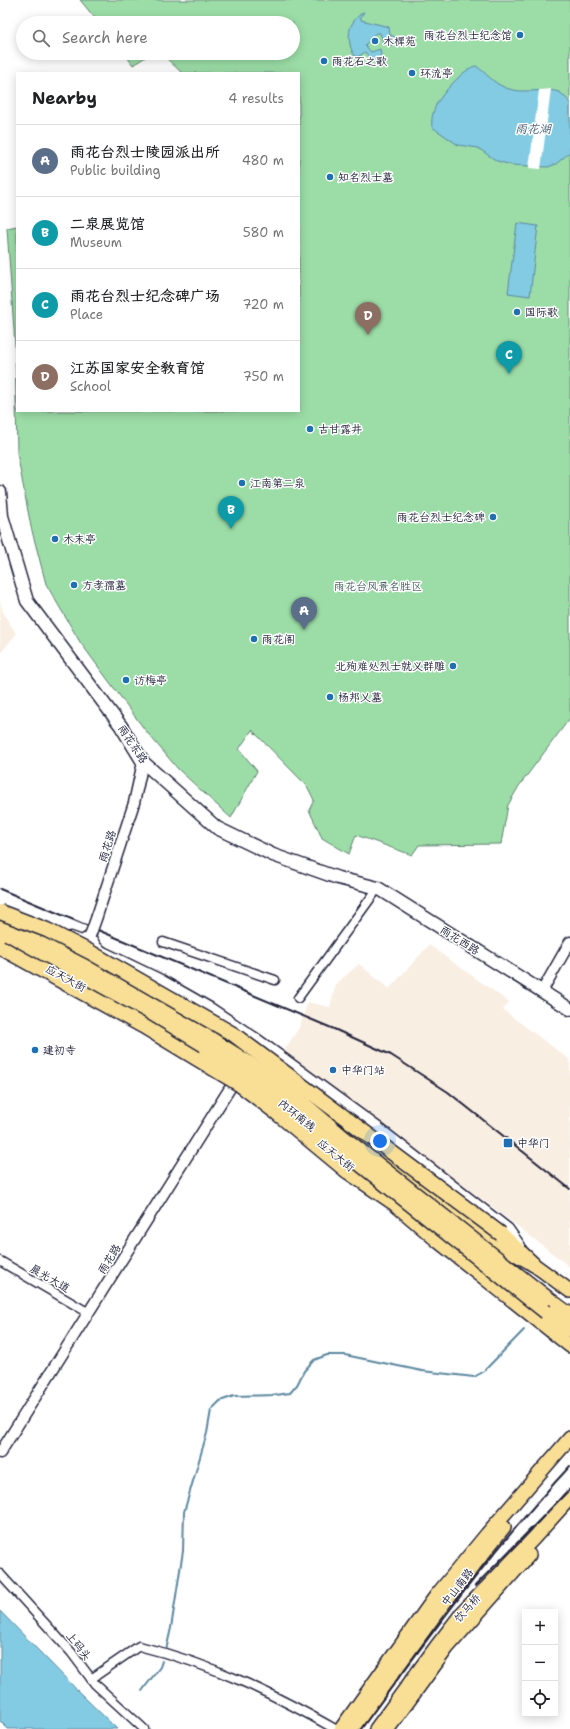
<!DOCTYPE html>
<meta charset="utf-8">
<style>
:root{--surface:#fff;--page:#f2f2f2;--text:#202124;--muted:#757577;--line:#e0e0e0;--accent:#1f6fb2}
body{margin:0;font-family:"Shantell Sans","LXGW WenKai TC",sans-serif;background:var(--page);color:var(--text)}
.controls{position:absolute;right:12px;bottom:12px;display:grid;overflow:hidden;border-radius:0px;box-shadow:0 2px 10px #0003}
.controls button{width:36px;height:36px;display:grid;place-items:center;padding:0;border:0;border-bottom:1px solid var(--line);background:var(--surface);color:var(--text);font:20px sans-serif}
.you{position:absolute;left:380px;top:1141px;width:14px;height:14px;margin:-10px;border:3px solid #fff;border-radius:50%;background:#1a73e8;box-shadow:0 0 0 6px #1a73e833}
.badge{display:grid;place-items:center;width:26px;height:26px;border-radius:50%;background:var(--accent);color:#fff;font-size:13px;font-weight:700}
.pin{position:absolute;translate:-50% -33px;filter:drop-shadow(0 1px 2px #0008)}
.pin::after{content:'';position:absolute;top:21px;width:14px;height:12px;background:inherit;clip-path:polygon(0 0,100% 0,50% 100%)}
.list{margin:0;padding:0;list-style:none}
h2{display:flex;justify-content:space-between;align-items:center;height:52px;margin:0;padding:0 16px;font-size:17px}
h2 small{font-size:13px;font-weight:400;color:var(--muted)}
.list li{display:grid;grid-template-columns:26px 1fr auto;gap:12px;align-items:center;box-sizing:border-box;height:72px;padding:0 16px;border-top:1px solid var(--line)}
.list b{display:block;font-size:15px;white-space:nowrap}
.list p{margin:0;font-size:13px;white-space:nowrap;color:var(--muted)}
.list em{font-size:13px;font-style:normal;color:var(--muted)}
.icon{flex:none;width:22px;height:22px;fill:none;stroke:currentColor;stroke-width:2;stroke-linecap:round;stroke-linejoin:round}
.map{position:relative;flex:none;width:570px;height:1729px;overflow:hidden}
.search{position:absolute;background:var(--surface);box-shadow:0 2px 10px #0003;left:16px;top:16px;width:284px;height:44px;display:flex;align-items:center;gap:10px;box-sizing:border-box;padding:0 14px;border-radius:22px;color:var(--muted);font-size:15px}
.panel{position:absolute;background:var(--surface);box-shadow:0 2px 10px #0003;left:16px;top:72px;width:284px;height:340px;border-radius:0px}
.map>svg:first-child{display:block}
</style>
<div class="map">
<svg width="570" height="1729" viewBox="0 0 570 1729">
<rect width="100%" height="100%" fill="#fff"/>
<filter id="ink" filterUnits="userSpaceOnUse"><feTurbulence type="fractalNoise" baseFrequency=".025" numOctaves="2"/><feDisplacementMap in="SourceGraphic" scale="8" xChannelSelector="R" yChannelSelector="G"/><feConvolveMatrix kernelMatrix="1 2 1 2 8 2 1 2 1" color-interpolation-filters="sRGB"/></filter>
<g filter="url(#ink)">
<g fill="#f9eee2">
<polygon points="0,600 3,612 16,634 0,654"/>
<polygon points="429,945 509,1002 503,1010 570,1060 570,1267 491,1206 283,1052 299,1028 308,1002 330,1007 336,984 359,964 389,989"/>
</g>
<g fill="#9cdda7" stroke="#5f8071">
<polygon points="80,0 570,0 570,718 519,786 508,805 501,844 419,845 412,855 356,835 349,854 322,838 309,810 314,800 307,786 252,730 239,749 257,771 231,818 178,769 145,730 80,642 46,584 31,527 17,453 15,345 7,228 17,226 17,411 299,411 299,73 182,73 161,53 293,53 293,23 99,23"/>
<polygon points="124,53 152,53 133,65"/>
</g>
<g fill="#82cbe2" stroke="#5c879f">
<path d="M363,12H364L361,16V20L389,27L390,35L400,39L399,45L391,46L388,43L383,42L380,33H376C371,36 369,42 365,45L371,52L380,49L381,55L378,61H372L365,52L358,57L355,56C349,49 347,32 352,24C354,20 359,15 363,12Z"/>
<path d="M476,66C487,73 491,82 506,88C523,95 546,87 559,92C563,94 567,99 570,103V152L556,164L548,167L511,165L497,161L478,148L458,145L432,127C431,119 433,112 436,105C441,95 465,67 476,66Z"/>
<polygon points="517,223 538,226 530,296 508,293"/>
<polygon points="0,1611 81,1694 117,1729 8,1729 0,1721"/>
</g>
<polygon fill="#fff" points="551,89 541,169 529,168 539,90"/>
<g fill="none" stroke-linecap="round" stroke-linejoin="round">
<g stroke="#5c879f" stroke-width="2">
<polyline points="166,1650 171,1628 183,1551 184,1512 207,1433 211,1410 220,1401 234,1396 276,1395 290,1393 297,1385 304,1371 314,1360 327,1355 345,1355 422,1371 474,1377 483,1372 524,1330"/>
<polyline points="142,1691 160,1667 162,1661"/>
</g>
<g stroke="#22223b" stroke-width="11">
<g id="minor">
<polyline points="163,942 275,980"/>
<polyline points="298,998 378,888"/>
<polyline points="0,1261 89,1313"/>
<polyline points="0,1574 71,1652 95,1684 144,1729"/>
<path d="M91,1679L139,1646C212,1664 270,1692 335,1729"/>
</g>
</g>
<g stroke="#22223b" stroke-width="13">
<g id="tertiary">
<polyline points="97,916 134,803 143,762"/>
<polyline points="71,937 82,941 90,936 96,947 103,952 161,980 210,1008 258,1040 377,1127 508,1229 520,1246"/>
<polyline points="542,991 570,942"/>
<polyline points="0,1453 237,1077"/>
</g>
</g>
<g stroke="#22223b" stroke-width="15">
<polyline id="secondary" points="0,492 2,516 27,601 121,726 143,762 217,828 273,855 338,878 378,888 570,1009"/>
</g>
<g stroke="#22223b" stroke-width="16">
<g id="primary">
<polyline points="308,1098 496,1243 533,1264 570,1291"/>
<polyline points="384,1195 439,1242 570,1346"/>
<polyline points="341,1729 436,1596 487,1534 570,1438"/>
<polyline points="352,1729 440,1608 504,1527"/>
<polyline points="376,1729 436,1647 463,1612 534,1538 570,1498"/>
<polyline points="388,1729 447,1648 529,1555"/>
</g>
</g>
<g stroke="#22223b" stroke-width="17">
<g id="trunk">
<path d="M0,924C73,955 141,995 209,1038"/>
<polyline points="0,937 66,968 207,1050"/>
<polyline points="347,1171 391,1201"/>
<polyline points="501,1234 533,1264"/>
<polyline points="547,1298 570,1315"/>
<polyline points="546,1312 570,1330"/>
</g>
</g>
<use href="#minor" stroke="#fff" stroke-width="8"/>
<use href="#tertiary" stroke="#fff" stroke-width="10"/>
<use href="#secondary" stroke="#fff" stroke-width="12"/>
<use href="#primary" stroke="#f9df96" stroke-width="13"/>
<use href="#trunk" stroke="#f9df96" stroke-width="14"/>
<g stroke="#22223b" stroke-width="2">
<polyline points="0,889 334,1029 391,1055 448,1092 570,1189"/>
<polyline points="475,1586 570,1489"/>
<path d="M361,1729C427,1639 494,1548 570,1466"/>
</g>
<g stroke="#22223b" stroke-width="13" stroke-linecap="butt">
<polyline id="tertiary-bridge" points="90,936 97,916"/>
</g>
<g stroke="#22223b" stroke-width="17" stroke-linecap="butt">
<g id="trunk-bridge">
<polyline points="0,912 47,930 90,952 233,1034 501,1234"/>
<polyline points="0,947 143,1026 239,1084 277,1113 347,1171"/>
<polyline points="209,1038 253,1066 298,1099 344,1138 547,1298"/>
<polyline points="207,1050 271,1093 546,1312"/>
</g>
</g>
<use href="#tertiary-bridge" stroke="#fff" stroke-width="10"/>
<use href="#trunk-bridge" stroke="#f9df96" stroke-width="14"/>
</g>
</g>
<g fill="#1f6fb2" stroke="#fff" stroke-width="1.5">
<circle cx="520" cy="35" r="4"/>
<circle cx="375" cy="41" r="4"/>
<circle cx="324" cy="61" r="4"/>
<circle cx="412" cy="73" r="4"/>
<circle cx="330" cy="177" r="4"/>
<circle cx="517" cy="312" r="4"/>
<circle cx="310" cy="429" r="4"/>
<circle cx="242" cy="483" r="4"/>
<circle cx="493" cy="517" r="4"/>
<circle cx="55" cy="539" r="4"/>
<circle cx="74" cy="585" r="4"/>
<circle cx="254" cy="639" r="4"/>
<circle cx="453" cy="666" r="4"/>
<circle cx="126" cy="680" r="4"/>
<circle cx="330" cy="697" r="4"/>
<circle cx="35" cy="1050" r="4"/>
<circle cx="333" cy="1070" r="4"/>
<rect x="503" y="1138" width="10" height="10" rx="2"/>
</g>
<g text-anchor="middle" stroke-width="3" stroke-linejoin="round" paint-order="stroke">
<g font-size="11" fill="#22223b" stroke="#fff" text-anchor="start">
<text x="512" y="39" text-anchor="end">雨花台烈士纪念馆</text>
<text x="383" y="45">木樨苑</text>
<text x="332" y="65">雨花石之歌</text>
<text x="420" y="77">环流亭</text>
<text x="338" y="181">知名烈士墓</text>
<text x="525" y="316">国际歌</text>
<text x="318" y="433">古甘露井</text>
<text x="250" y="487">江南第二泉</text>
<text x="485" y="521" text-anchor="end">雨花台烈士纪念碑</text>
<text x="63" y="543">木末亭</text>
<text x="82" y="589">方孝孺墓</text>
<text x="262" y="643">雨花阁</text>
<text x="445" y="670" text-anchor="end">北殉难处烈士就义群雕</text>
<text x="134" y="684">访梅亭</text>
<text x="338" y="701">杨邦乂墓</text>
<text x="43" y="1054">建初寺</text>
<text x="341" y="1074">中华门站</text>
<text x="517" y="1147">中华门</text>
</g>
<g font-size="11" fill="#475a5b" stroke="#fff">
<text x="378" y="590">雨花台风景名胜区</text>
</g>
<g font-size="11" fill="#22223b" stroke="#fff">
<text transform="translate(133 744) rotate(56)" y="4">雨花东路</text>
<text transform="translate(107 846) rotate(-72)" y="4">雨花路</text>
<text transform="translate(460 940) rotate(32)" y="4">雨花西路</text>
<text transform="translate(66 978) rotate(28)" y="4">应天大街</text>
<text transform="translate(297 1115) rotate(39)" y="4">内环南线</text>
<text transform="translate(336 1155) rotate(39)" y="4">应天大街</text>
<text transform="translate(109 1259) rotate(-58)" y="4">雨花路</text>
<text transform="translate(50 1278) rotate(30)" y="4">晨光大道</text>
<text transform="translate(457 1587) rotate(-52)" y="4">中山南路</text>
<text transform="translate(467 1608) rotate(-49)" y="4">饮马桥</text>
<text transform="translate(79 1646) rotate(51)" y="4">上码头</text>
</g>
<g font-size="12" font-style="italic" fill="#445d75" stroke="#fff">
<text x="533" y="133">雨花湖</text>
</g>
</g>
</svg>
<div class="controls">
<button>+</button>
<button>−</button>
<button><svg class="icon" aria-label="locate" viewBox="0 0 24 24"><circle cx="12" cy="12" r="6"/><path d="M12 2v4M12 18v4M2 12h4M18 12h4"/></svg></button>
</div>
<div class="you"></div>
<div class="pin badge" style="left:304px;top:630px;background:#5c6f8a">A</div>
<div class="pin badge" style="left:231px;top:529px;background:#0f9aa8">B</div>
<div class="pin badge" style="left:509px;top:374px;background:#0f9aa8">C</div>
<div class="pin badge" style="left:368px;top:335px;background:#8d6e63">D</div>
<div class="search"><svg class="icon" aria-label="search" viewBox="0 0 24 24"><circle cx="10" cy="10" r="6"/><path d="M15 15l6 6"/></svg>Search here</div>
<section class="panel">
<h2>Nearby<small>4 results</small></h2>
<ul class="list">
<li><span class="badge" style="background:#5c6f8a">A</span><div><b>雨花台烈士陵园派出所</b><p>Public building</p></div><em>480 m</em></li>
<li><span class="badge" style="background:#0f9aa8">B</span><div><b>二泉展览馆</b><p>Museum</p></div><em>580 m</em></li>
<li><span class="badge" style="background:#0f9aa8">C</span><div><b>雨花台烈士纪念碑广场</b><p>Place</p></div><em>720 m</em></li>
<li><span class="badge" style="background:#8d6e63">D</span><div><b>江苏国家安全教育馆</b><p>School</p></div><em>750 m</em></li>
</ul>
</section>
</div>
